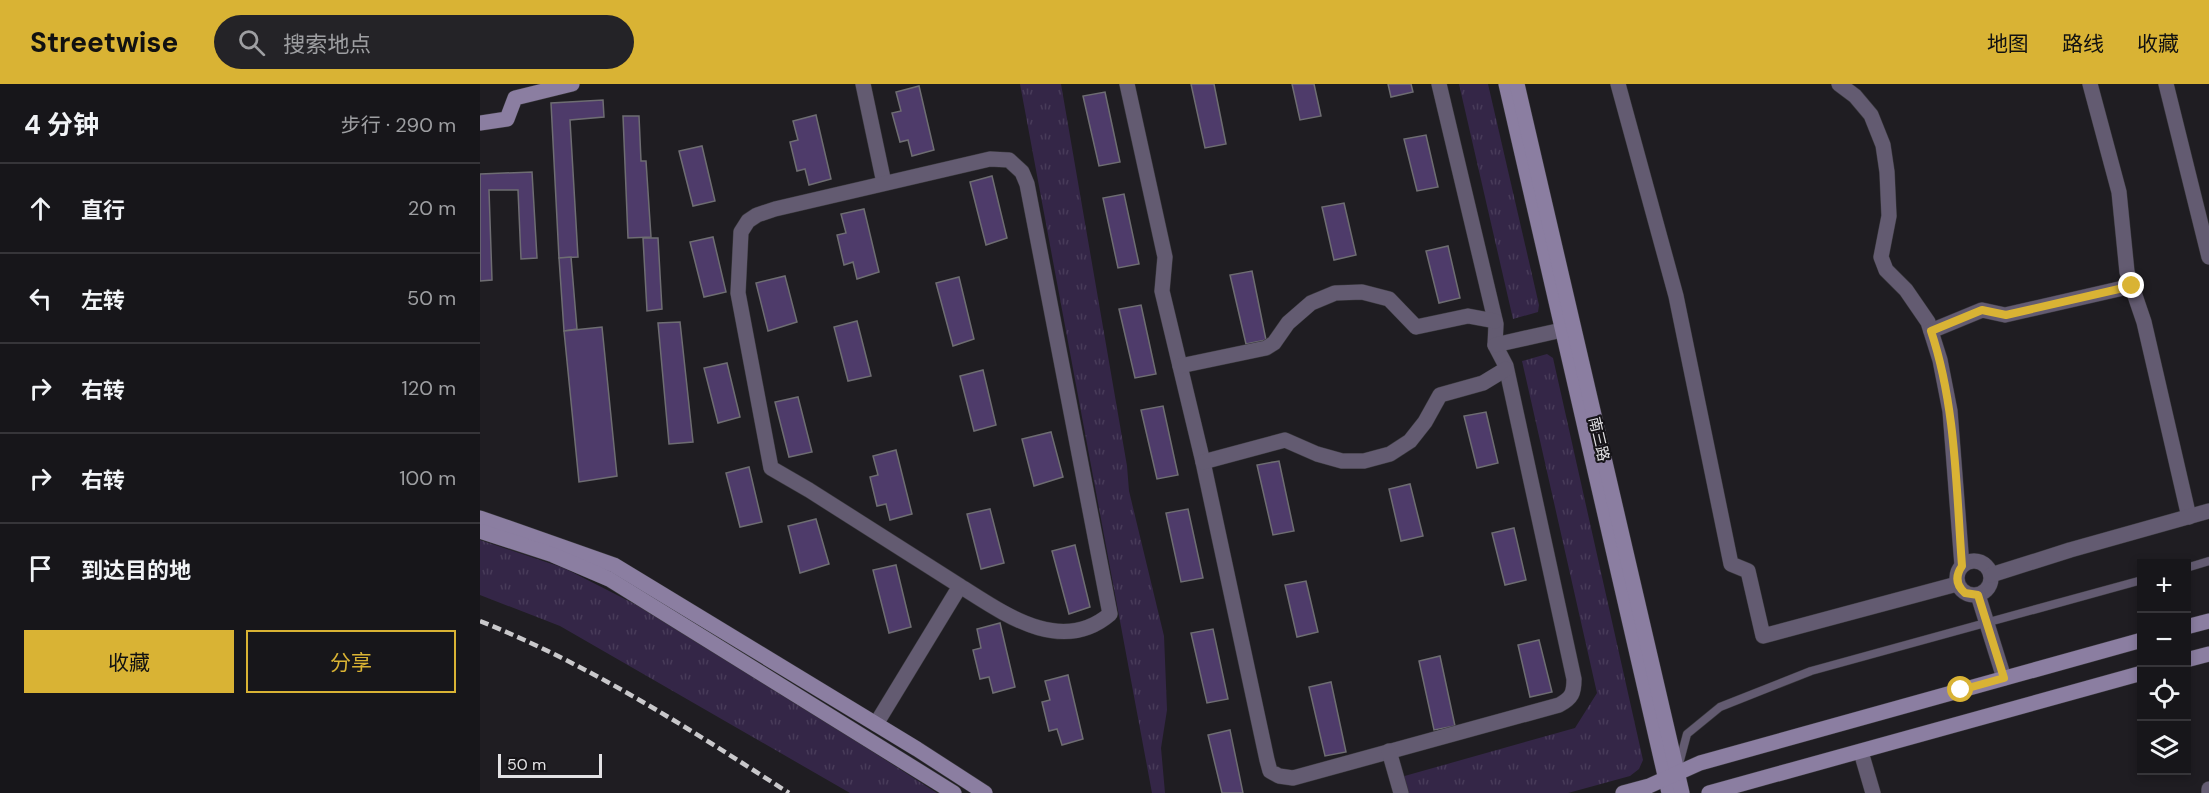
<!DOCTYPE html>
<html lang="zh">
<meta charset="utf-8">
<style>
:root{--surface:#17161a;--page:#242327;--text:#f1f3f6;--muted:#9e9fa2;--line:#363539;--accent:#d9b334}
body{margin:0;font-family:"DM Sans","Noto Sans SC",sans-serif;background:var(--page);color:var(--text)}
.controls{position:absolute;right:18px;bottom:18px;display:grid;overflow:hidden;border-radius:0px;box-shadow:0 3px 9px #0003}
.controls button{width:54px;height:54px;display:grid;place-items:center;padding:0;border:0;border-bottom:2px solid var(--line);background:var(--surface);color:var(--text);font:30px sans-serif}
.scale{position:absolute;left:18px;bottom:15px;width:104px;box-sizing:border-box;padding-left:6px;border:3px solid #e3e2e5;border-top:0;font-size:16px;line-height:21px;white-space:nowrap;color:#e3e2e5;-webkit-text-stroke:4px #161418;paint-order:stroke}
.stop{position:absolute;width:18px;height:18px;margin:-14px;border:4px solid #d9b334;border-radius:50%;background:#fff}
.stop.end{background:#d9b334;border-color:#fff;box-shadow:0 2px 6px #0008}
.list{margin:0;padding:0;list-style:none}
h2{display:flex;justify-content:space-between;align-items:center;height:78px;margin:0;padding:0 24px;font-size:26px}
h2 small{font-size:20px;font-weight:400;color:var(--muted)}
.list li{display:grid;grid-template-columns:39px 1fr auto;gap:18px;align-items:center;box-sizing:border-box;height:90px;padding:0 24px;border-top:2px solid var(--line)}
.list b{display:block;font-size:22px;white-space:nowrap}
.list em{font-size:20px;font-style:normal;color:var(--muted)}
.actions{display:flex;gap:12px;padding:18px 24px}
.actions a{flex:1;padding:14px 0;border:2px solid var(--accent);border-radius:0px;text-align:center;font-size:21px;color:var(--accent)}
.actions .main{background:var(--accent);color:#111}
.icon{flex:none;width:33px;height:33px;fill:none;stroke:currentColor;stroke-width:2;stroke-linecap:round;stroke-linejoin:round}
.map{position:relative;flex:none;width:1729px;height:709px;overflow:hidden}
header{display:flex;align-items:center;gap:36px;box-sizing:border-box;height:84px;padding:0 30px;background:var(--accent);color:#111}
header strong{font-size:28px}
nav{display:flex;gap:33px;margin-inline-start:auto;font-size:21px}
.search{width:420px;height:54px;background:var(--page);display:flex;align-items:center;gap:15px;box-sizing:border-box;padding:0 21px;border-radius:33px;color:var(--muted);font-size:22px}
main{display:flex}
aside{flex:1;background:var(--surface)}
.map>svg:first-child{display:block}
</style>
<header>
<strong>Streetwise</strong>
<div class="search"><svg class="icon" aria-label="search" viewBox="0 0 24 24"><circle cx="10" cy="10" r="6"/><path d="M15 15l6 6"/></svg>搜索地点</div>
<nav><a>地图</a><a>路线</a><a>收藏</a></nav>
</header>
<main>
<aside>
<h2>4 分钟<small>步行 · 290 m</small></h2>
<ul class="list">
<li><svg class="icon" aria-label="ahead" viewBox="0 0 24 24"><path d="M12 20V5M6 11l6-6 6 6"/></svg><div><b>直行</b></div><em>20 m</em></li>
<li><svg class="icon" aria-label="left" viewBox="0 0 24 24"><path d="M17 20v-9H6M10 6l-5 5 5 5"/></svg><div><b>左转</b></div><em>50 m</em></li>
<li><svg class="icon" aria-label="right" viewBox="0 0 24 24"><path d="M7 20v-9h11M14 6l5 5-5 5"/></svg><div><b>右转</b></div><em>120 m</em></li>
<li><svg class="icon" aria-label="right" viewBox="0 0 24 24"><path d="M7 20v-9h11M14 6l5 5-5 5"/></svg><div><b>右转</b></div><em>100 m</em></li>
<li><svg class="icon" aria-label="arrive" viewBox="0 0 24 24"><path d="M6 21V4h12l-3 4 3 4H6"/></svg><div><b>到达目的地</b></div></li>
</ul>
<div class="actions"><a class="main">收藏</a><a>分享</a></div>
</aside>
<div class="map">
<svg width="1729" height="709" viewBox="0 0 1729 709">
<defs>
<pattern id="grass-tufts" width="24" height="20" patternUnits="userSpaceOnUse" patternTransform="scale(1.5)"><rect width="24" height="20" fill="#342647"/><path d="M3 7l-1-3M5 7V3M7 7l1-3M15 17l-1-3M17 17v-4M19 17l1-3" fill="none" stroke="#483b59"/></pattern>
</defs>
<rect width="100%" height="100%" fill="#1f1d22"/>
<g fill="url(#grass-tufts)">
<polygon points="540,0 581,0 647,382 649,407 684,552 687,626 681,664 685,709 672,709"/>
<polygon points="979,0 1008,0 1059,221 1058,228 1033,235"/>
<polygon points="1067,270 1073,274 1163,676 1159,685 1150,692 1088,709 926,709 921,693 1095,644 1117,609 1042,277"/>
<polygon points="0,456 84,484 192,539 457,709 370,709 80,542 0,511"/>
</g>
<g fill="#4e3b6a" stroke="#6e6d72" stroke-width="1.5">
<polygon points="711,0 734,0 746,60 725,64"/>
<polygon points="812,0 834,0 841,32 820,36"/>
<polygon points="908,0 931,0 933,8 911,13"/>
<polygon points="439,2 454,66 432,72 428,56 420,58 412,29 421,27 416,8"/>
<polygon points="625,8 640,78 619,82 603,12"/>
<polygon points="123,16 124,33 90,36 98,173 79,174 71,19"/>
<polygon points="336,31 351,95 329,101 325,85 317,87 310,58 318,56 313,37"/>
<polygon points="143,32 159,32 161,77 166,77 171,153 148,154"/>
<polygon points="946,51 958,103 937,107 924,55"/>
<polygon points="222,62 235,117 213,122 199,67"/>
<polygon points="52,88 57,174 41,175 38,106 9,106 12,196 0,197 0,90"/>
<polygon points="512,92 527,154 506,161 490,98"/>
<polygon points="644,110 659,180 638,184 623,114"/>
<polygon points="864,119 876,171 854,176 842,123"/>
<polygon points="384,125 399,188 377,195 373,178 364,181 357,151 366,149 361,130"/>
<polygon points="233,153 246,208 224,213 210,158"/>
<polygon points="163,154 178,154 182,225 167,227"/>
<polygon points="968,162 980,214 959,219 946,167"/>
<polygon points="91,173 97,245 84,247 79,174"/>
<polygon points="772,187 786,256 766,260 750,191"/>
<polygon points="305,192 317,238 288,247 276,199"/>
<polygon points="479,193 494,255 473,262 456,199"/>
<polygon points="661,221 676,290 655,294 639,225"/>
<polygon points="377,237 391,292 368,297 354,243"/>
<polygon points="200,238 213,358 189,360 178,239"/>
<polygon points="122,243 137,392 99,398 84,247"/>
<polygon points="247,279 260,333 238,339 224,284"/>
<polygon points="503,286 516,341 494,347 480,292"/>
<polygon points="318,313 332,368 309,373 295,318"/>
<polygon points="683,322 698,391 677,395 661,326"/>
<polygon points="1006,328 1018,379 997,384 984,332"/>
<polygon points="571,348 583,393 554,402 542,355"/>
<polygon points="416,366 432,430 410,436 406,420 397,422 390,393 398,391 393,372"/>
<polygon points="799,377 814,447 793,451 777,381"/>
<polygon points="269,383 282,438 260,443 246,389"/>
<polygon points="930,400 943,452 921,457 909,405"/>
<polygon points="510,425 524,479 501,485 487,430"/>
<polygon points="708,425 723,494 701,498 686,429"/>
<polygon points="336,435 349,480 320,489 308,442"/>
<polygon points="1034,444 1046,496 1025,501 1012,449"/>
<polygon points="595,461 610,523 589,530 572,467"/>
<polygon points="416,481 431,543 409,549 393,486"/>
<polygon points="826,497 838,548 817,553 805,501"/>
<polygon points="520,539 535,603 513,609 509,593 500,595 493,566 501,564 497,545"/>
<polygon points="733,545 748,615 727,619 711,549"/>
<polygon points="1059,556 1072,608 1050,613 1038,561"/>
<polygon points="960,572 975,642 954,646 939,577"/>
<polygon points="588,591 603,655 582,661 577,645 569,647 562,618 570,616 565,597"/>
<polygon points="851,598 866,668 845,672 829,603"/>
<polygon points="750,646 763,709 742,709 728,651"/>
</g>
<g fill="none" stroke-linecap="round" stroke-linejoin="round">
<g stroke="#3a393d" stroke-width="9">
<g id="lane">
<polyline points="1706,484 1729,477"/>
<polyline points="1199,680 1207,650 1240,623 1331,587 1662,496"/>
</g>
</g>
<g stroke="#3a393d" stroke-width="16">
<g id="street">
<polyline points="383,0 404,99"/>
<path d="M647,0L685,173L682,207L723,378L787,676L790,687L799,692L813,694L1079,621C1092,614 1094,609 1094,595L1026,282L1015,261L1016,240L959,0"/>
<polyline points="1138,0 1196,212 1251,480 1268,487 1283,552 1477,500"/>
<polyline points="1359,0 1375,12 1391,31 1403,61 1407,88 1409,132 1401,173 1406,186 1426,206 1448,238 1460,276 1470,327 1482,482"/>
<polyline points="1610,0 1639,108 1647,188 1664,238 1709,433"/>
<polyline points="1686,0 1729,173"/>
<polyline points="1451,247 1502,226 1525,231 1652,202"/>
<polyline points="1015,261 1082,246"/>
<polyline points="700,282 786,264 794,259 808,239 831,219 855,209 882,208 909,215 936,243 988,232 1015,237"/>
<polyline points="723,378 805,356 837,370 862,377 884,377 910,370 930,357 945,338 960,311 1003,299 1026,285"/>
<circle cx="1494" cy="494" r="17"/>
<polyline points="1511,491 1590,466 1729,427"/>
<polyline points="1498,511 1524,594"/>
<path d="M396,640L480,502C523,529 581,572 630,530L547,100L542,88L529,76L510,75L295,125L277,131L268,137L261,148L258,209L291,384L329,406L480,502"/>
<polyline points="909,667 921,709"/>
<polyline points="1381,668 1393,709"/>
<polyline points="1729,705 1729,708"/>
</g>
</g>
<g stroke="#3a393d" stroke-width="16">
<g id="secondary">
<polyline points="1026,0 1189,709"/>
<polyline points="1037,0 1202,709"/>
<polyline points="0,39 27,35 35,14 92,0"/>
<polyline points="0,434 134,481 437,665 505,709"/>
<polyline points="0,447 73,471 129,495 474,709"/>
<polyline points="1706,543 1729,537"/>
<polyline points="1706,576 1729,570"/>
<polyline points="1143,709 1169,702 1220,679 1662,556"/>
<polyline points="1229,709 1662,589"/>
</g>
</g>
<use href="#lane" stroke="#635b71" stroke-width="8"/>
<use href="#street" stroke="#635b71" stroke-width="15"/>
<use href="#secondary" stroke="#8b7ea1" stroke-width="15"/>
<path stroke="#c9c8cb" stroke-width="4.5" stroke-dasharray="9 4.5" stroke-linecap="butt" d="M0,537C112,582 208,644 309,709"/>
</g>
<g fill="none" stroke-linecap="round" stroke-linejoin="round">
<path stroke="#d9b334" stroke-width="8" d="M1481,606L1524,594L1498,511L1485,509C1476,501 1475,492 1482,482C1476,403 1476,322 1451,247L1502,226L1526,231L1652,202"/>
</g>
<g text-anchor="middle" stroke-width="4.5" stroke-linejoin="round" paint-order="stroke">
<g font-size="15" fill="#e3e2e5" stroke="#161418">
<text transform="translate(1119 355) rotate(77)" y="5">南三路</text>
</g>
</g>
</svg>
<div class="controls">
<button>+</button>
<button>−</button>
<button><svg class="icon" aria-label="locate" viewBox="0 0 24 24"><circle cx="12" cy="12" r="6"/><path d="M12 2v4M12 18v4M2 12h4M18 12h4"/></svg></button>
<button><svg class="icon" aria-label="layers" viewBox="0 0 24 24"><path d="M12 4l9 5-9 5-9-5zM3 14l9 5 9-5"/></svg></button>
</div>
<div class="scale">50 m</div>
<div class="stop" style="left:1481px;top:606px"></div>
<div class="stop end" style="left:1652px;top:202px"></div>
</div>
</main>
